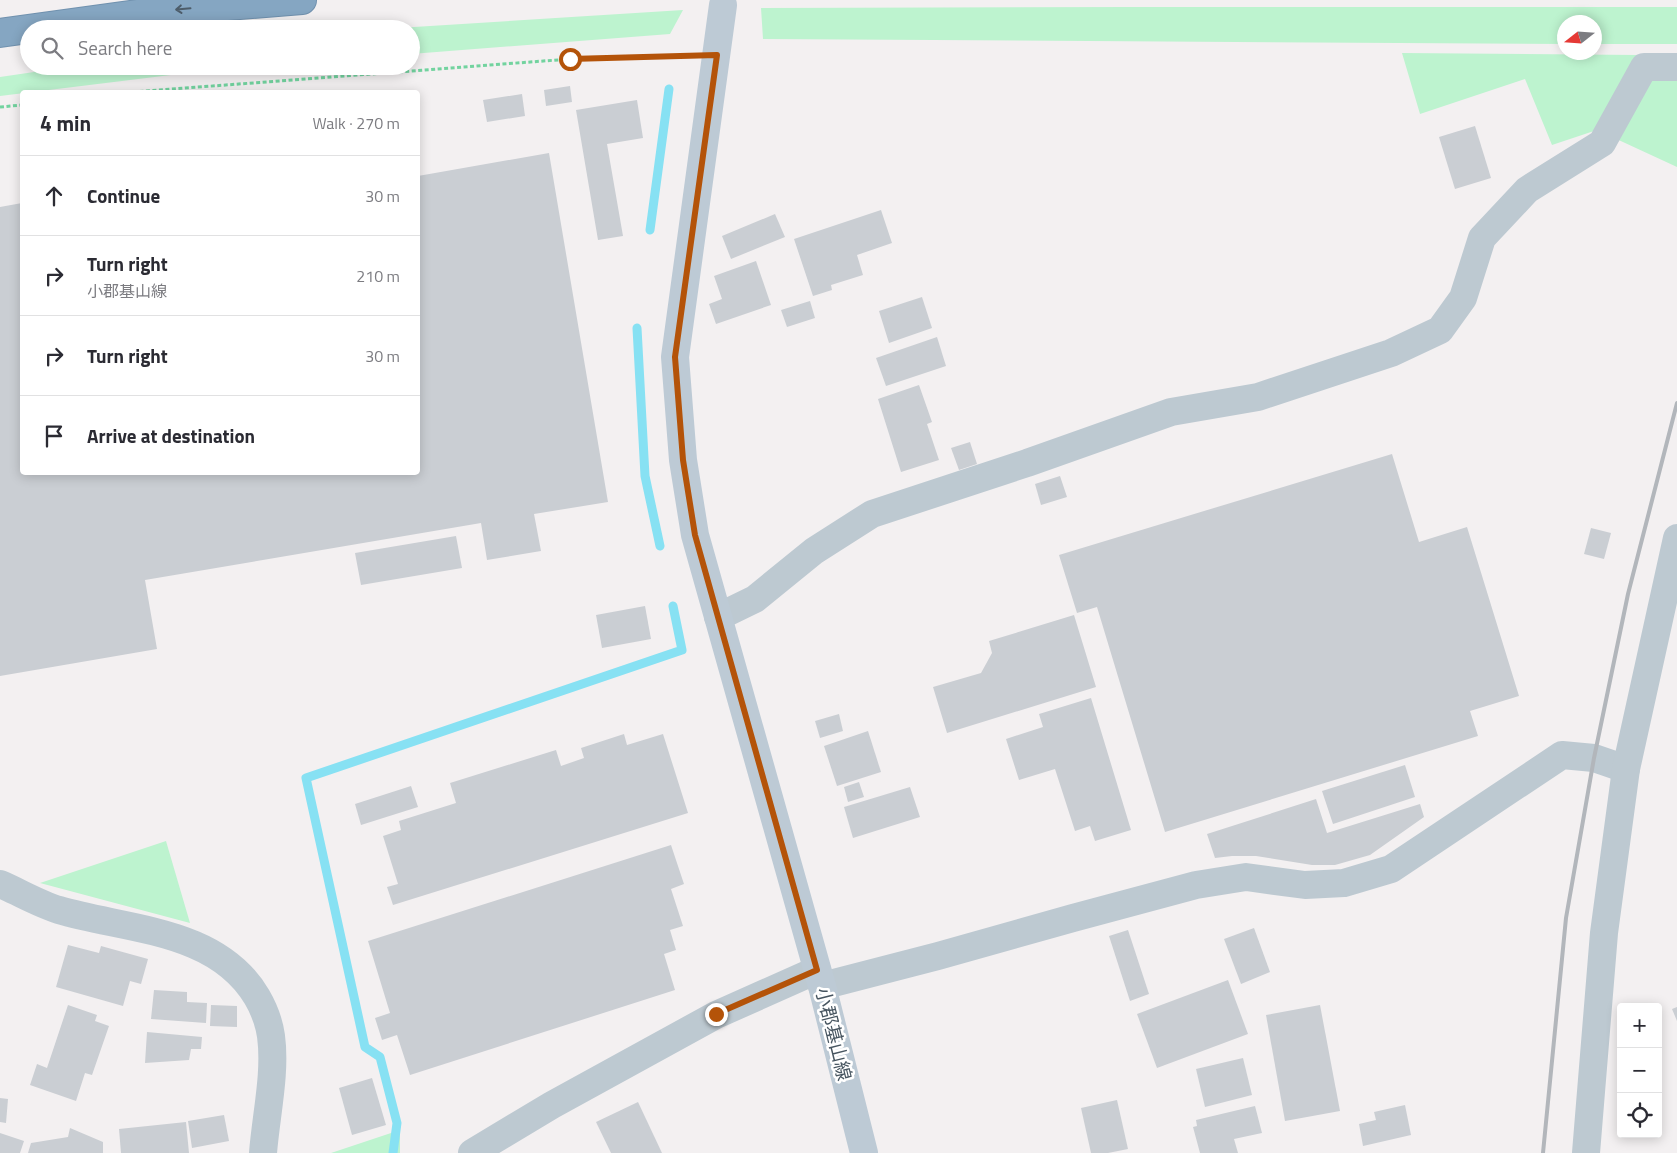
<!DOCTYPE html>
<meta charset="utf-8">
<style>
:root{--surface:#fff;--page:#f7f7f7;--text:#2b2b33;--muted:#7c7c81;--line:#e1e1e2}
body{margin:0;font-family:"Titillium Web","Noto Sans JP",sans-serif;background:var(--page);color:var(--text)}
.controls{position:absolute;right:15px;bottom:15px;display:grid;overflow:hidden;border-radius:5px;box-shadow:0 2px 12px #0003}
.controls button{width:45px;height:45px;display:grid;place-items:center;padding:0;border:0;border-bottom:1px solid var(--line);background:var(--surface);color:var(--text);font:25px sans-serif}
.compass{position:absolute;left:1557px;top:15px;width:45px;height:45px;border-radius:50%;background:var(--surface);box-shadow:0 2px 12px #0003;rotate:253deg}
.stop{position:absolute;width:15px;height:15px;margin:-11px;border:4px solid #b45309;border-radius:50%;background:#fff}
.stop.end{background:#b45309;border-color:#fff;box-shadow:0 1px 5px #0008}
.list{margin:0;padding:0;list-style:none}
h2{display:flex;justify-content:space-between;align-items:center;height:65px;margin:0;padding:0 20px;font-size:21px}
h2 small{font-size:16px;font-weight:400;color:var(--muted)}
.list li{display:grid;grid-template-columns:32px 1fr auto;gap:15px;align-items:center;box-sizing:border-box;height:80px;padding:0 20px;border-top:1px solid var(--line)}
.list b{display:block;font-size:19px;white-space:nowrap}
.list p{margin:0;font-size:16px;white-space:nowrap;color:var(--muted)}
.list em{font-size:16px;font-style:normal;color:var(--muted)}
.icon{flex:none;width:28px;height:28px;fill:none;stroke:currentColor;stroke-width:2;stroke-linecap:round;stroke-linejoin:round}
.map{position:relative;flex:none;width:1677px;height:1153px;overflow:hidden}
.search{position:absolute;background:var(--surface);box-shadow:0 2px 12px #0003;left:20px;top:20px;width:400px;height:55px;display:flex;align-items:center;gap:12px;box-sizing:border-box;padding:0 18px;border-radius:28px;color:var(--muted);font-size:19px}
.panel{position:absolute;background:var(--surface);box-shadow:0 2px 12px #0003;left:20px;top:90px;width:400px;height:385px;border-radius:5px}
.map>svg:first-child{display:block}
</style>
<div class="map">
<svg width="1677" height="1153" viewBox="0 0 1677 1153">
<rect width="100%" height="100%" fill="#f3f0f1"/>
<g fill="#bdf3cf">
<polygon points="1129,7 1677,7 1677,44 1595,44 1594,22 1564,22 1564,44 763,39 761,8"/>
<polygon points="683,10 670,34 411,54 411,29 382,29"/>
<polygon points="1402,53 1638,55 1629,75 1677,78 1677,167 1597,130 1552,145 1525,79 1420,114"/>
<polygon points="75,66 244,66 0,96 0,77"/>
<polygon points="166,841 190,923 40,883"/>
<polygon points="400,1130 400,1153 331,1153"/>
</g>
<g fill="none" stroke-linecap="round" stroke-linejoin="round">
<g stroke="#87e1f3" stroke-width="9">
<polyline points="650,230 669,89"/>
<polyline points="637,328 645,476 660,546"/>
<polyline points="393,1153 397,1123 380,1057 365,1047 306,778 682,650 673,606"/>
</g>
</g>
<g fill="#caced3">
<polygon points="570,86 572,102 546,106 544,90"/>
<polygon points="522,94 525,116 487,122 483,100"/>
<polygon points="637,100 643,138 607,144 623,236 598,240 576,110"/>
<polygon points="1475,126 1491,178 1455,189 1439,137"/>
<polygon points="549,153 608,502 534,514 541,551 487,560 481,523 145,580 157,649 0,676 0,207 22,203 22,472 418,472 418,176"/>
<polygon points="881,210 892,243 857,255 863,275 831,285 832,290 813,296 794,239"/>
<polygon points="775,214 785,237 731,259 722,236"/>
<polygon points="756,261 771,305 716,324 709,304 722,299 714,276"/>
<polygon points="922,297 932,328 889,343 879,311"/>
<polygon points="810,301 815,318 787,327 781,310"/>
<polygon points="937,337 946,366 886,386 876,358"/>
<polygon points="919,385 932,422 927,424 939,460 901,472 878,399"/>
<polygon points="970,442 977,464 959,470 951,448"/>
<polygon points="1392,454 1419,542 1467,527 1519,696 1470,711 1478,736 1165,832 1097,607 1077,613 1059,555"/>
<polygon points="1060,476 1067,497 1041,505 1035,484"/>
<polygon points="1591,528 1611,533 1604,559 1584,554"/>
<polygon points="456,536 462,568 361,585 355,553"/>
<polygon points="645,606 651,639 602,648 596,615"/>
<polygon points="1074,615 1096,687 947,733 933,687 981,673 992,653 989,641"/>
<polygon points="1091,698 1131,830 1095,841 1090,826 1075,831 1055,769 1019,780 1006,739 1043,727 1039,714"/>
<polygon points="839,714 843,731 820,738 815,721"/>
<polygon points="868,731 881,772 837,786 824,746"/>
<polygon points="624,734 627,745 663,734 688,813 393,905 387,887 398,884 383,836 401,830 399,821 456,803 450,783 556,750 561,766 584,758 581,748"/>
<polygon points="1405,765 1415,797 1333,824 1322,791"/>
<polygon points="859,782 864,797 848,802 844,787"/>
<polygon points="411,786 418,807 361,825 355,804"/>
<polygon points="910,787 920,817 853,838 844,807"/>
<polygon points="1316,799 1327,833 1420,804 1424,817 1370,855 1335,865 1312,865 1256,856 1232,856 1215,858 1207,834"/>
<polygon points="671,845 684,884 671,889 683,926 670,930 676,950 664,954 675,990 410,1075 397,1035 382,1040 375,1018 390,1013 368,941"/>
<polygon points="1254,928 1270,972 1241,984 1224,939"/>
<polygon points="1128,930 1149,994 1130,1001 1109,936"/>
<polygon points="68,945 99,953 101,946 148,959 141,984 130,981 123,1006 56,987"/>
<polygon points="1228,980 1248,1034 1157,1068 1137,1014"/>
<polygon points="154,990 187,992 187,1002 207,1003 206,1023 151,1019"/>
<polygon points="68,1005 97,1015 95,1021 109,1026 92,1075 85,1073 76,1101 30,1085 37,1064 47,1068"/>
<polygon points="211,1005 237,1006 237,1027 210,1026"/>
<polygon points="1320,1005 1340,1111 1285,1121 1266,1015"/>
<polygon points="1677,1007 1677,1021 1672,1009"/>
<polygon points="147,1032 202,1037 201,1049 191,1049 189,1060 145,1063"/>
<polygon points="1243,1058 1252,1095 1205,1107 1196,1069"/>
<polygon points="372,1078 386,1125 352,1135 339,1088"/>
<polygon points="0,1098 8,1099 6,1123 0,1122"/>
<polygon points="1117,1100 1128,1149 1108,1153 1091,1153 1081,1108"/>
<polygon points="638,1102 662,1153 611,1153 596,1122"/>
<polygon points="1405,1105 1411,1135 1363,1146 1359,1124 1376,1120 1374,1112"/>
<polygon points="1255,1106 1262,1133 1234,1139 1238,1153 1200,1153 1193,1127 1197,1126 1196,1120"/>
<polygon points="224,1115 229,1141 192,1148 188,1121"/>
<polygon points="186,1122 189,1153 121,1153 119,1129"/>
<polygon points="70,1128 103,1142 103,1153 28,1153 31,1143 68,1137"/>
<polygon points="0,1133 24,1141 20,1153 0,1153"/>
</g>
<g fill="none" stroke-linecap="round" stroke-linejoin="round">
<g stroke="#7091ae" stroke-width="30">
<polyline id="motorway" points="0,33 152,12 302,0"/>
</g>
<g stroke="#72d39f" stroke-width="3" stroke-dasharray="4 2.5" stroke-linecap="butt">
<polyline points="133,92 570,59 689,56"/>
<polyline points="0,107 22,105"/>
</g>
<g stroke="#bdc9d1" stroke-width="28">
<polyline points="718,617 755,599 814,551 872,514 1027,463 1171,412 1258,397 1391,353 1440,330 1463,298 1482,238 1527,190 1602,143 1644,67 1677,67"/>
<path d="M0,884C19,892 39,904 59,910C127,930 217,929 257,997C264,1009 269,1022 271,1036C276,1073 266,1115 263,1153"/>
<polyline points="822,986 938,956 1073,918 1196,885 1246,877 1305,885 1344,883 1391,869 1562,755 1594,758 1626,769"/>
<polyline points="472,1153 552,1105 716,1015 817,970"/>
<polyline points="1586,1153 1604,933 1626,769 1677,538"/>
</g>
<polyline stroke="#bdcad5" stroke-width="28" points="723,5 675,357 683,460 695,535 822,986 864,1153"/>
<use href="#motorway" stroke="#85a6c2" stroke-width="28"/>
<polyline stroke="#b2b6bb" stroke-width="4" points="1543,1153 1566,918 1594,758 1628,594 1677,403"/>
</g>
<defs><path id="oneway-shaft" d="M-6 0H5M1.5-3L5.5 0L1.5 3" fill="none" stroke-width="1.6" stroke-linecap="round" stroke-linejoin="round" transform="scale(1.25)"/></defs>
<use stroke="#4d5d6a" href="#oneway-shaft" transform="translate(183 9) rotate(175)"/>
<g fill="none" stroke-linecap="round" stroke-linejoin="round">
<polyline stroke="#b45309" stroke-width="6" points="570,59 717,55 675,357 683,460 695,535 817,970 716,1014"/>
</g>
<g text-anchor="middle" stroke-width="5" stroke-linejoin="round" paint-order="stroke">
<g font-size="19" fill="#475560" stroke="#fff">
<text transform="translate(834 1034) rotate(76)" y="7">小郡基山線</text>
</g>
</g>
</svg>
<div class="controls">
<button>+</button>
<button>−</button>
<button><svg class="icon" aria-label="locate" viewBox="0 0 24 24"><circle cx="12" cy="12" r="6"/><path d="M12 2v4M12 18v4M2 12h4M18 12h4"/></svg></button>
</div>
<svg class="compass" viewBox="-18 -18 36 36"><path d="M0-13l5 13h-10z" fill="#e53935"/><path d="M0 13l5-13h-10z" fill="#7c7c81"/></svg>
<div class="stop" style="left:570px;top:59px"></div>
<div class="stop end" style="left:716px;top:1014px"></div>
<div class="search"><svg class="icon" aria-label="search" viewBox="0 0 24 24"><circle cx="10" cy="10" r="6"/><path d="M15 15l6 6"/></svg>Search here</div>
<section class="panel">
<h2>4 min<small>Walk · 270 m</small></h2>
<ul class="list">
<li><svg class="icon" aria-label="ahead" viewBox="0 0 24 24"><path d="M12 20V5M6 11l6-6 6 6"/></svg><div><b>Continue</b></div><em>30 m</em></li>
<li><svg class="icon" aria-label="right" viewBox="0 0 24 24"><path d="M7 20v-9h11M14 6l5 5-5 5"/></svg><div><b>Turn right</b><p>小郡基山線</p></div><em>210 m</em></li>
<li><svg class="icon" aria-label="right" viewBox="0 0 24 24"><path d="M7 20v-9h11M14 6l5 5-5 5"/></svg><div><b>Turn right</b></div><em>30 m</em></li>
<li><svg class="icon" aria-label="arrive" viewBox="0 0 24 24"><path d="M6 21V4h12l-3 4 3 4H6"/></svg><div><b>Arrive at destination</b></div></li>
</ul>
</section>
</div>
